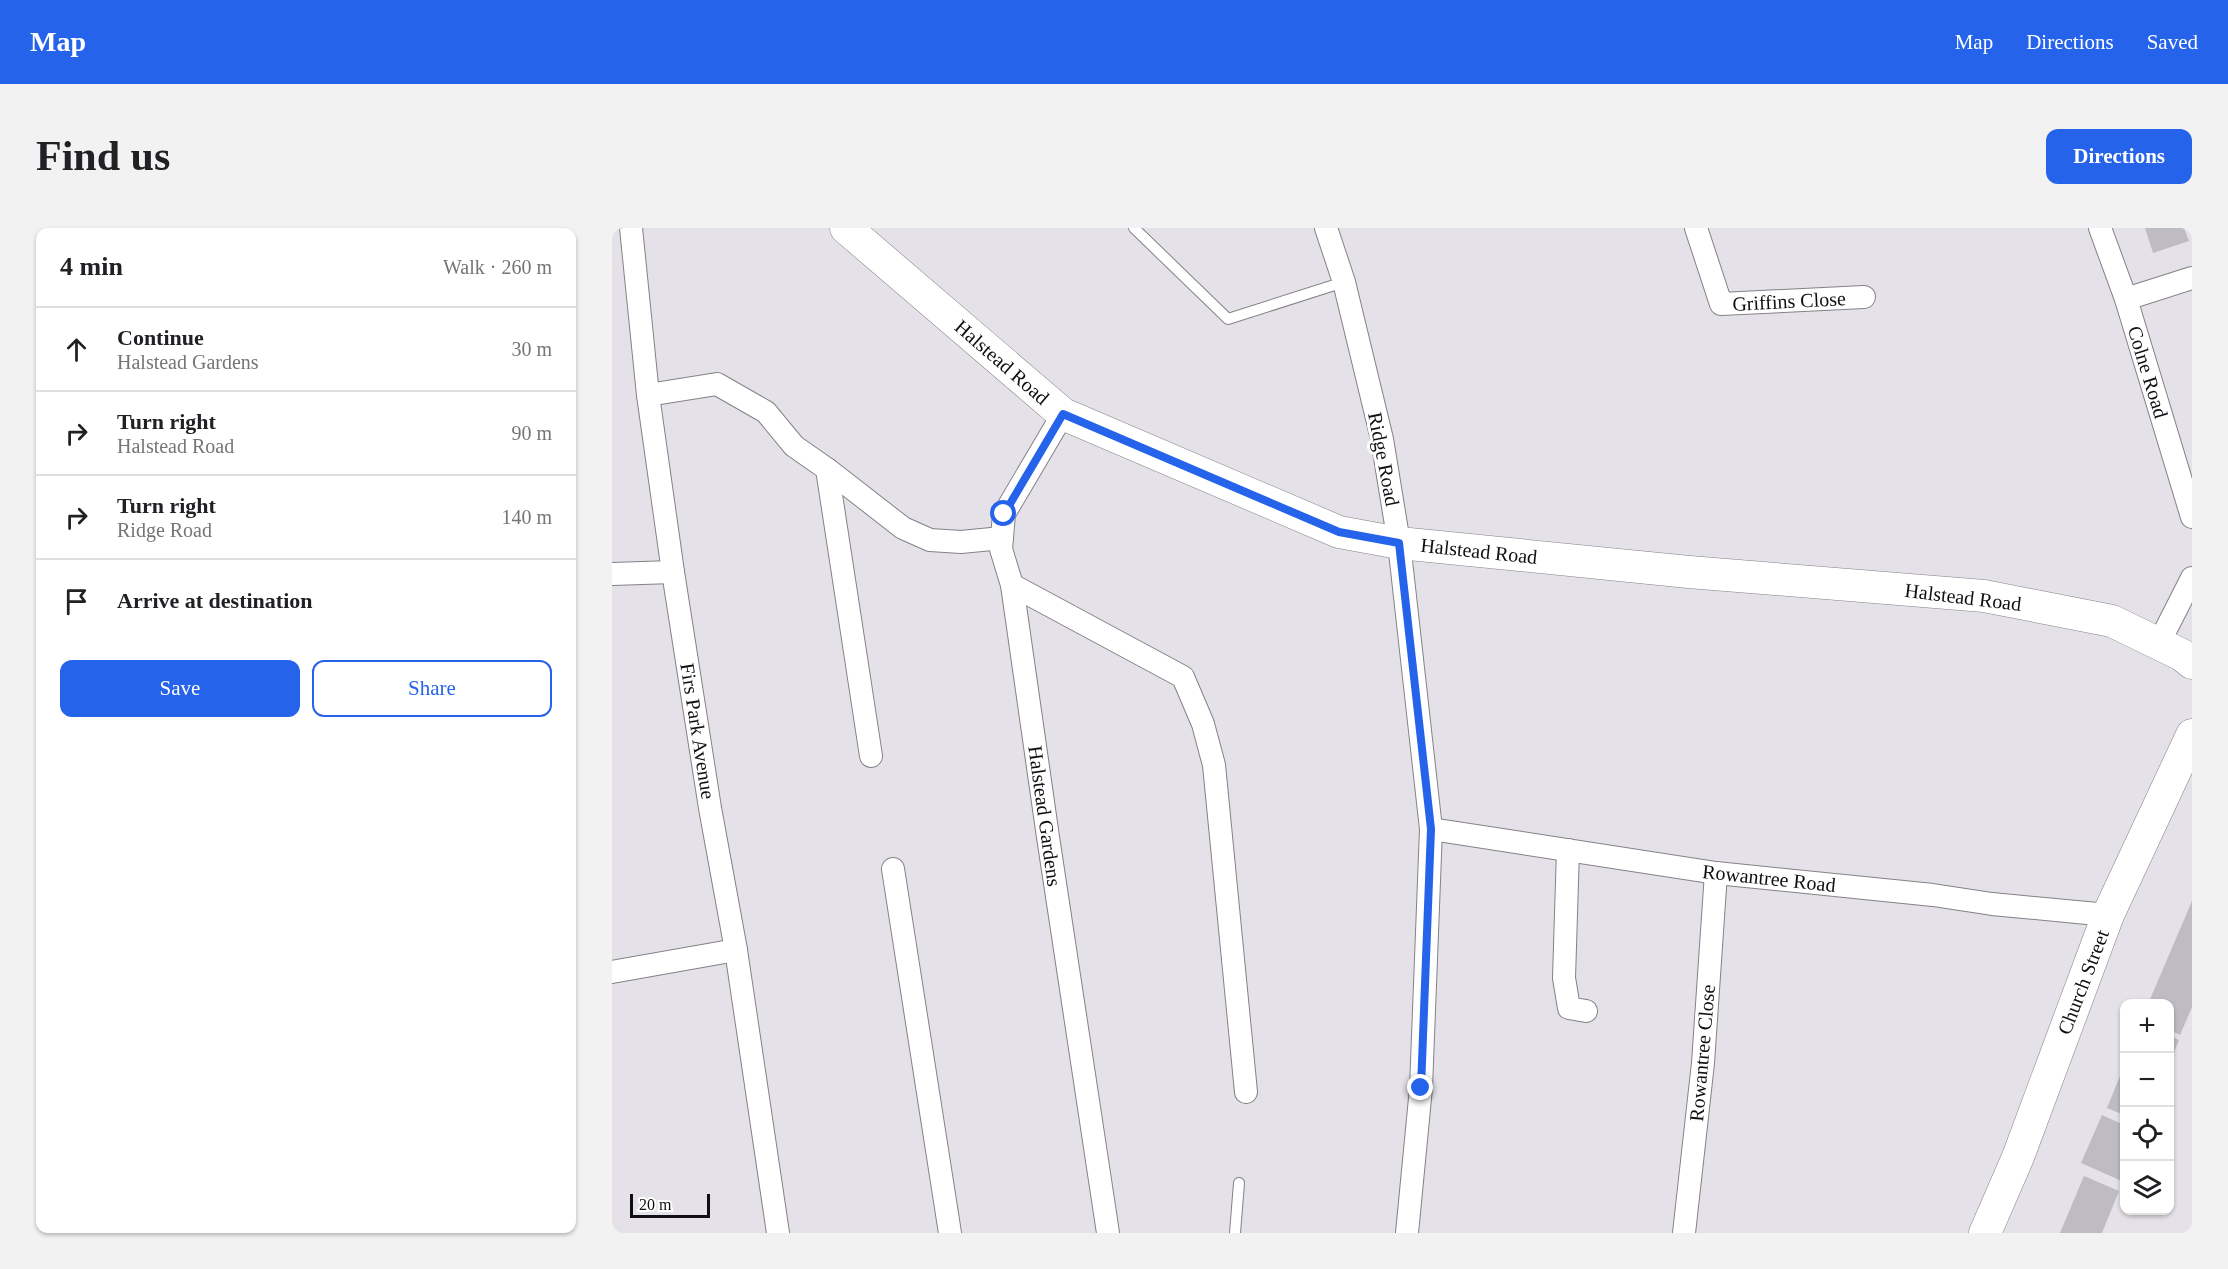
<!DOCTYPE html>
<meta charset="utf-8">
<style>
:root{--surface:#fff;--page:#f2f2f2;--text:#202124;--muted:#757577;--line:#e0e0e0;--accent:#2563eb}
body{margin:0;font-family:Georgia,serif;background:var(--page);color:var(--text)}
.controls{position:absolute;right:18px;bottom:18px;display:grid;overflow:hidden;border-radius:12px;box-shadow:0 2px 4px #0004}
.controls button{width:54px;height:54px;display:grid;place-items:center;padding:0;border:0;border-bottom:2px solid var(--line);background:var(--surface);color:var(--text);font:30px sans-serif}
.scale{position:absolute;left:18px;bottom:15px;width:80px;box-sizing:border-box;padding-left:6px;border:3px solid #100f11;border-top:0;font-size:16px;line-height:21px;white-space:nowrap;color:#100f11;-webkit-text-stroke:4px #fff;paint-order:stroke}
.stop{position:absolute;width:18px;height:18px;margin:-14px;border:4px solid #2563eb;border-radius:50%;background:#fff}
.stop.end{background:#2563eb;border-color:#fff;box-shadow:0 2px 6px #0008}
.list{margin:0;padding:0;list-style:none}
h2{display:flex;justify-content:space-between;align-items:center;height:78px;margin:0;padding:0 24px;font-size:26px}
h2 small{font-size:20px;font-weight:400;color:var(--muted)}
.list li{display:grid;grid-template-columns:39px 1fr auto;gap:18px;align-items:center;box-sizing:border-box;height:84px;padding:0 24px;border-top:2px solid var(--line)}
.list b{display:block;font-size:22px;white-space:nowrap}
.list p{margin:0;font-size:20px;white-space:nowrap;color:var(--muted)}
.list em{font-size:20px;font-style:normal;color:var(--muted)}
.actions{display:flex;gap:12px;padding:18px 24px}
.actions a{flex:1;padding:14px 0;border:2px solid var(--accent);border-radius:12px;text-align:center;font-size:21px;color:var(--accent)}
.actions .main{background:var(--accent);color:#fff}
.icon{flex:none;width:33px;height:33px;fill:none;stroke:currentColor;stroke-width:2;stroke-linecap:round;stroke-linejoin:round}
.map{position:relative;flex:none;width:1580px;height:1005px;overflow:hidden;border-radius:12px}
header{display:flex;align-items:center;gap:36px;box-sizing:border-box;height:84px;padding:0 30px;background:var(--accent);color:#fff}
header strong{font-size:28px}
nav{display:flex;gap:33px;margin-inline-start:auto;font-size:21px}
.intro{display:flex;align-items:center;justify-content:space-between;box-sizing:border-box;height:144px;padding:0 36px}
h1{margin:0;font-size:42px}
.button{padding:15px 27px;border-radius:12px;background:var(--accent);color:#fff;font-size:21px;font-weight:700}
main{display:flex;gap:36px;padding:0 36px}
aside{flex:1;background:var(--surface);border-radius:12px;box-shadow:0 2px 4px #0004}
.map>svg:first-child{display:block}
</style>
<header>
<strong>Map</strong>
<nav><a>Map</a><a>Directions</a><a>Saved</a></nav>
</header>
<div class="intro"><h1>Find us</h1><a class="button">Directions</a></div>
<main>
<aside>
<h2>4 min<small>Walk · 260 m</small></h2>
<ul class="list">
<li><svg class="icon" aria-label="ahead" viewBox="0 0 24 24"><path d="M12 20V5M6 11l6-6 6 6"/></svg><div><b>Continue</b><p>Halstead Gardens</p></div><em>30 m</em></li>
<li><svg class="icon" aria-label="right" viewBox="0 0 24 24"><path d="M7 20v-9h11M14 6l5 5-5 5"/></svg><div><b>Turn right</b><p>Halstead Road</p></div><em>90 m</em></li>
<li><svg class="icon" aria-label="right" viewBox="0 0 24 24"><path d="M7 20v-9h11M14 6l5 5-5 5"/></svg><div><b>Turn right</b><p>Ridge Road</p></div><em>140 m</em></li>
<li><svg class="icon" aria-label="arrive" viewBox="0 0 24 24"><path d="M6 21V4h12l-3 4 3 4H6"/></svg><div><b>Arrive at destination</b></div></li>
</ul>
<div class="actions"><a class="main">Save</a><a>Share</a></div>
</aside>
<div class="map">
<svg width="1580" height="1005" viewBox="0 0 1580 1005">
<rect width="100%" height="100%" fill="#e4e1e8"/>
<g fill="#bebbc2">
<polygon points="1533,0 1572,0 1577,13 1541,25"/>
<polygon points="1580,673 1580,779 1568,807 1558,802 1558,776 1536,776"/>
<polygon points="1558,808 1567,812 1558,834"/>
<polygon points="1512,838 1512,887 1495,880"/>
<polygon points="1490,887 1512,897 1512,954 1469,935"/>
<polygon points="1472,948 1507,963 1490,1005 1448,1005"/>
</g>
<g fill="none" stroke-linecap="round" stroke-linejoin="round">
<g stroke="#848187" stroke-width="12">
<g id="lane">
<polyline points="522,0 616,91 732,54"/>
<polyline points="623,1005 627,955"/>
</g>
</g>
<g stroke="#848187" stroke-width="24">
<g id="street">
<polyline points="19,0 36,167 61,344 98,580 124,722 166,1005"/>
<polyline points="714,0 732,54 770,211 787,315 819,601 809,860 795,1005"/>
<polyline points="1084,0 1109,76 1252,69"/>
<polyline points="1488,0 1514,71 1580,289"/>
<polyline points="1514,71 1580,50"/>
<polyline points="36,167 105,156 154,184 182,218 215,241 291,300 318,312 349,314 390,310"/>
<polyline points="451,186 392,286 389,321 400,357 436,609 496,1005"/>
<polyline points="215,241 259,528"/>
<polyline points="0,346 61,344"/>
<polyline points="400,357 571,449 591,496 602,537 634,864"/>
<polyline points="1547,415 1580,350"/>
<polyline points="819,601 1104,645 1321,667 1380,676 1496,687"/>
<polyline points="956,622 952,750 957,780 974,783"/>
<polyline points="281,641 338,1005"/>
<polyline points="0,744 124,722"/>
<polyline points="1072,1005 1091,835 1104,645"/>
</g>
</g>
<g stroke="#848187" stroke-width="33">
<g id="secondary">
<polyline points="234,0 451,186 727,304 787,315 1077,344 1372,368 1500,393 1570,427 1580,435"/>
<polyline points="1373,1005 1406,929 1496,687 1580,507"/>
</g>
</g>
<use href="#lane" stroke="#fff" stroke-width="10"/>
<use href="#street" stroke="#fff" stroke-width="22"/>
<use href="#secondary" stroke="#fff" stroke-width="32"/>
</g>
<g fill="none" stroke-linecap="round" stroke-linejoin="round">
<polyline stroke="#2563eb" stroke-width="8" points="392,286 451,186 727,304 787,315 819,601 809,860"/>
</g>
<g text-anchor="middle" stroke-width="6" stroke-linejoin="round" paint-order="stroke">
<g font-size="20" fill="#100f11" stroke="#fff">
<text transform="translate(1177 73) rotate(-3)" y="7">Griffins Close</text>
<text transform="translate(390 134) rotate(41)" y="7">Halstead Road</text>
<text transform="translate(1536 144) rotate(73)" y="7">Colne Road</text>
<text transform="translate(772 231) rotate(79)" y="7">Ridge Road</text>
<text transform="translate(867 323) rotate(6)" y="7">Halstead Road</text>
<text transform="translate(1351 369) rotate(7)" y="7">Halstead Road</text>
<text transform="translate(86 503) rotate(81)" y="7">Firs Park Avenue</text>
<text transform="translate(433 588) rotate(82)" y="7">Halstead Gardens</text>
<text transform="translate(1157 650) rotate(6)" y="7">Rowantree Road</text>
<text transform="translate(1471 754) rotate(-69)" y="7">Church Street</text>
<text transform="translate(1090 825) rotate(-85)" y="7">Rowantree Close</text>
</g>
</g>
</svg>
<div class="controls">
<button>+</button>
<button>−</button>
<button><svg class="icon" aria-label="locate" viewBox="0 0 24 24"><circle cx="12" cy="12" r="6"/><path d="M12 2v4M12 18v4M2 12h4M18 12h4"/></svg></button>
<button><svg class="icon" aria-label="layers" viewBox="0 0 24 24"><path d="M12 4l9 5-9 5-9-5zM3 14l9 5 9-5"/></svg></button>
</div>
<div class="scale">20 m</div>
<div class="stop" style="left:392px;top:286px"></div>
<div class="stop end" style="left:809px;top:860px"></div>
</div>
</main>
